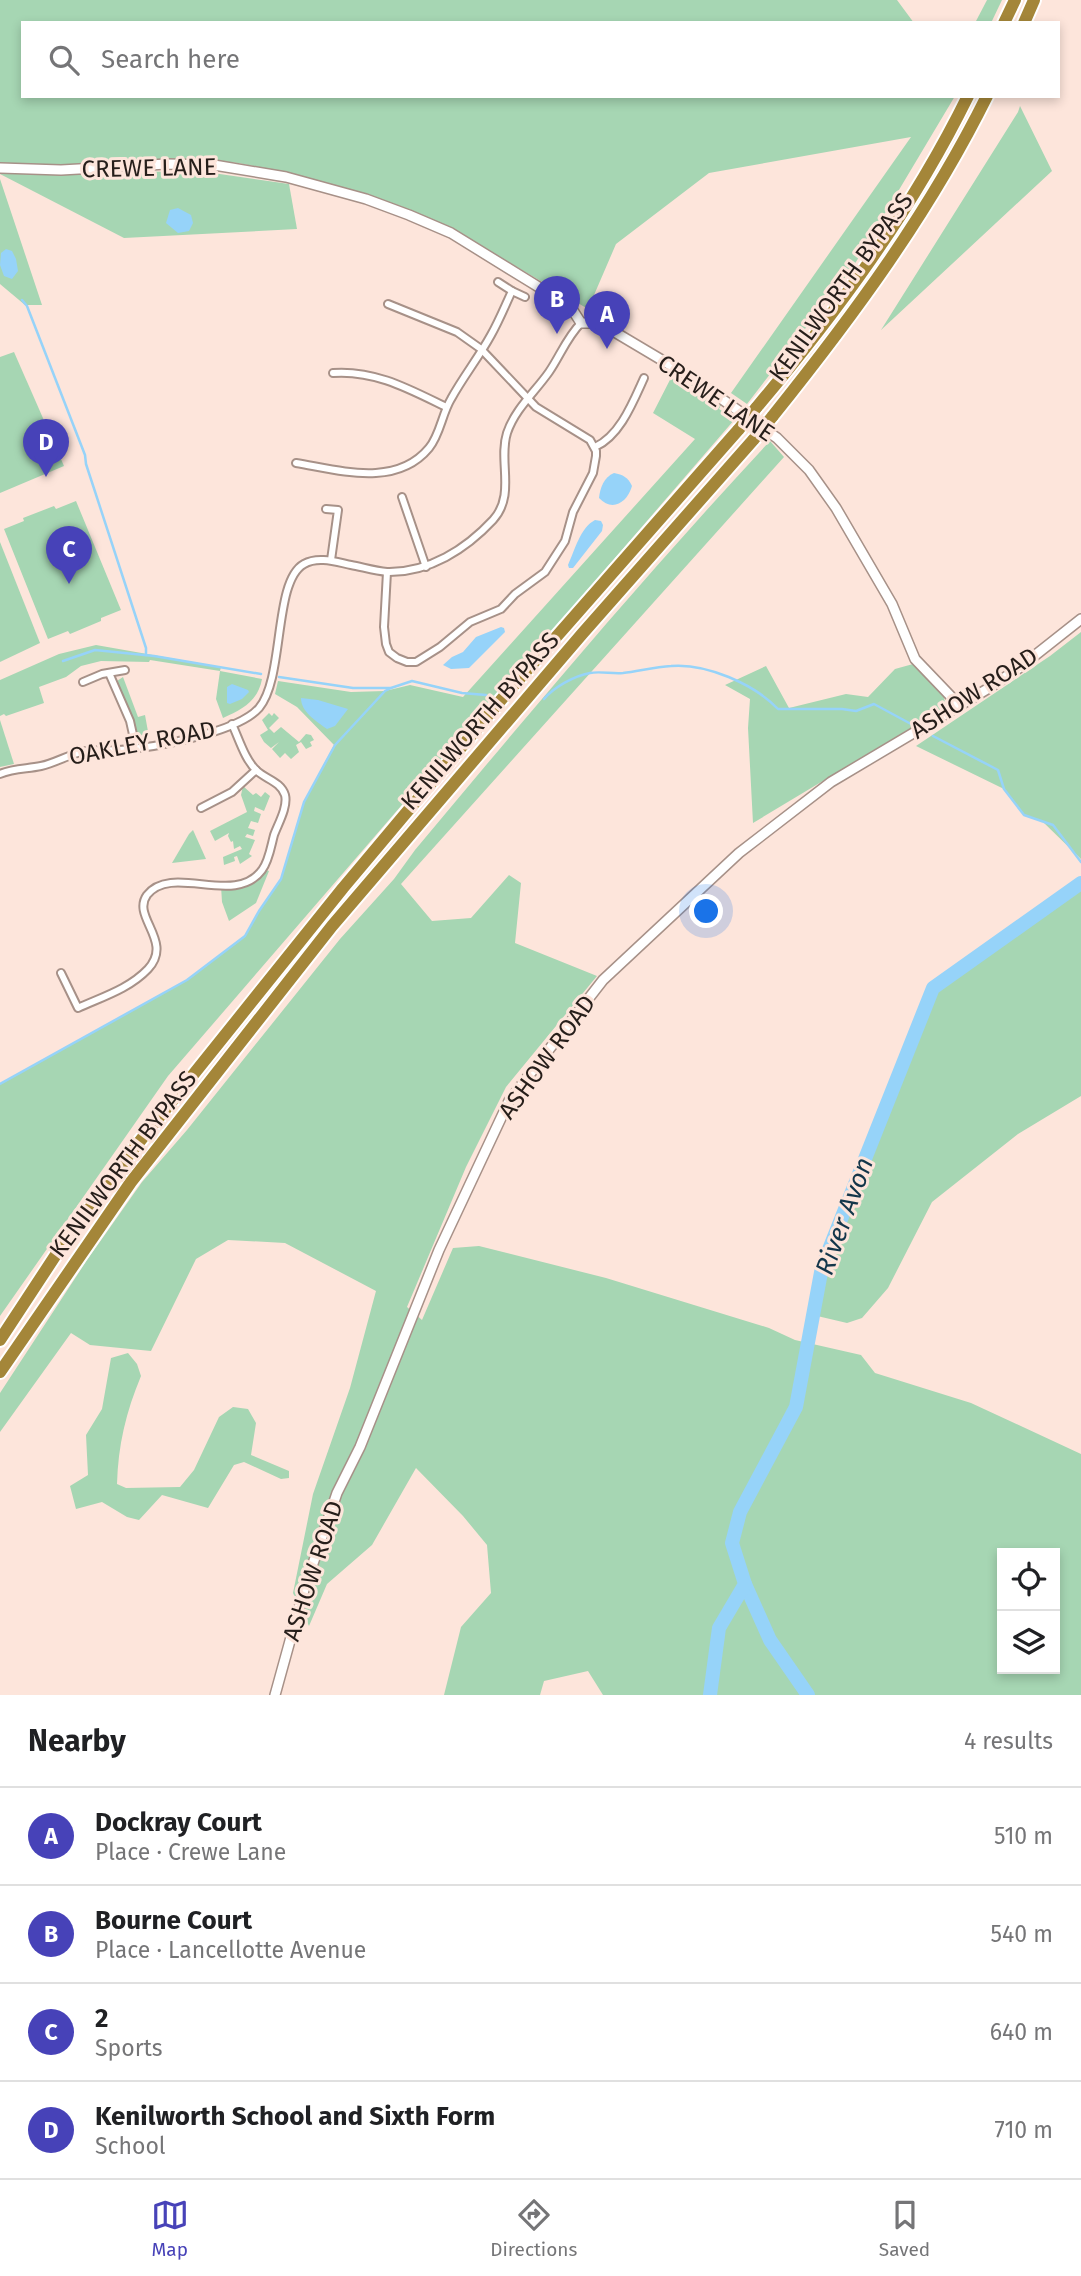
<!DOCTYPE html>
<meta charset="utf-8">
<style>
:root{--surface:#fff;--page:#f6f6f6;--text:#202124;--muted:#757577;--line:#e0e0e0;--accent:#4742b8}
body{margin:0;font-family:"Fira Sans",sans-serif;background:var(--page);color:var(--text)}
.controls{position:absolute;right:21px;bottom:21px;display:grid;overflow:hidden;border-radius:0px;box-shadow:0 4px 10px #0003}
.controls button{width:63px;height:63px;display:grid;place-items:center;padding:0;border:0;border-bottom:2px solid var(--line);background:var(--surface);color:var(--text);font:35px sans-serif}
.you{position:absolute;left:707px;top:912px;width:24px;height:24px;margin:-18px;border:5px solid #fff;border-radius:50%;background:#1a73e8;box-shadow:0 0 0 10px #1a73e833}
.badge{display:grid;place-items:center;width:46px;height:46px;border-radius:50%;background:var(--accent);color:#fff;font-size:23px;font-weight:700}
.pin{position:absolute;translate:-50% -58px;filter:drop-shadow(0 2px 4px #0008)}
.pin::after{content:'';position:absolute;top:37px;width:24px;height:21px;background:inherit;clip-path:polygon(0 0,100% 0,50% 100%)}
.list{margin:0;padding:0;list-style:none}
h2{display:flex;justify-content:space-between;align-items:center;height:91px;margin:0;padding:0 28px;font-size:30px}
h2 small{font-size:23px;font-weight:400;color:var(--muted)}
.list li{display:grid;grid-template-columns:46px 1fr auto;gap:21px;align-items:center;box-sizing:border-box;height:98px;padding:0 28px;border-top:2px solid var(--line)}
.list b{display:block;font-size:26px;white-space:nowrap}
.list p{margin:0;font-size:23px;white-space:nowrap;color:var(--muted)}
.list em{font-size:23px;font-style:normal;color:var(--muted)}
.icon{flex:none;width:38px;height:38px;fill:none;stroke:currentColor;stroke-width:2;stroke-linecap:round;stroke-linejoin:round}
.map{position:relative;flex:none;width:1081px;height:1695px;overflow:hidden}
.search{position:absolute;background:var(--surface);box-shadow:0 4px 10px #0003;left:21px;right:21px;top:21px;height:77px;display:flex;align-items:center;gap:18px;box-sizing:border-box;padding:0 24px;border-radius:0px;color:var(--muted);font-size:26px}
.sheet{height:483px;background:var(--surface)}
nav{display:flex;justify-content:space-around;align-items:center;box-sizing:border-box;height:98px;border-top:2px solid var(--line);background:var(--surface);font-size:19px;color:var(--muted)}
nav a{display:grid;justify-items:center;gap:4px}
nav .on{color:var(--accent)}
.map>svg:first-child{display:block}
</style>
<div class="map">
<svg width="1081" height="1695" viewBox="0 0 1081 1695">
<rect width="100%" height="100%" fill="#fde5db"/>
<g fill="#a6d6b3" fill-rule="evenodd">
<polygon points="0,0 897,0 914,23 23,23 23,96 955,96 853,267 747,404 731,393 911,137 709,173 616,244 588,309 454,230 420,214 347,189 286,172 238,163 210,160 153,160 61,165 0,163"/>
<polygon points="987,0 1002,0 991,23 975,23"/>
<polygon points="1020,106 1052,171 881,330 1018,112"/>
<polygon points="199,171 289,184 297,229 124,238 0,174"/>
<polygon points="0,179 42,305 25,305 0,284"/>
<polygon points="14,352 64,466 0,493 0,357"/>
<polygon points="674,372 722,403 719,409 735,419 168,1076 0,1316 0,1084 187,980 245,936 259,911 281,879 304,802 334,745 297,707 275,694 278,681 351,692 385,691 410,685 463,697 695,439 653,413"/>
<path d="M770,441L784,457L401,884L432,921L471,918L509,875L521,883L515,943L597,976L506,1087L466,1167L407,1307L422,1320L453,1248L479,1246L606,1278L769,1328L795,1340L861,1355L875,1373L971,1403L1081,1454V1695H603L588,1671L544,1681L540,1695H444L461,1627L491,1593L487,1545L463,1516L416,1468L372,1545L327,1584L309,1626L293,1593L313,1494L350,1388L376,1291L285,1243L228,1240L196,1259L151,1351L90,1345L71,1333L0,1432V1393L87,1260L142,1182L187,1130L340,939L394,879L415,850C531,711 647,573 770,441ZM1002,1553H1055V1669H1002Z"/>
<polygon points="76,501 121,610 101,618 101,621 70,634 68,631 48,639 4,529 24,521 23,518 54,506 56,509"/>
<polygon points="0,542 40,643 0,662"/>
<polygon points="1081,632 1081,859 1042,821 1024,815 1004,789 916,746 1050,656"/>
<path d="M96,645L221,667L220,671L262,679C258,701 243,709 223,718L216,699L220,671L150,660L149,662L101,661L81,666L66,677L39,687L44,703L6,716L4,714L0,716V680L59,654Z"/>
<polygon points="913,664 943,693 946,707 753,823 748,728 750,699 725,685 766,666 789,708 846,694 868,697 895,669"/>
<polygon points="123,677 138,717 145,715 149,737 137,739 130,710 117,686 117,681"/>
<polygon points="269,713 272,716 274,713 279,718 269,728 274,733 281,727 299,742 306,734 311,735 314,740 310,742 312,746 306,749 301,742 296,745 299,752 291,759 285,753 280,758 272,749 279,742 271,748 264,742 260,735 268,730 262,720"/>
<polygon points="0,720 14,764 0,767"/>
<polygon points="243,786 253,795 256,793 261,797 265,792 270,796 264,811 255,807 254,811 261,814 258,823 251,821 248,828 255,830 253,836 247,834 245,837 255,840 249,854 252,856 240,864 237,856 234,857 235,861 224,865 223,857 242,849 240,846 234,849 233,841 231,842 228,836 229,833 215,841 210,831 247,812 241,795"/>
<polygon points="193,830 206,859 172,863 189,834"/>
<polygon points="263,869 269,871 256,903 229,921 222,902 221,886 242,883"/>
<polygon points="1081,883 1081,1096 1018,1134 932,1202 888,1288 862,1318 847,1323 813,1315 822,1267 933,988"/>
<path d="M128,1353L137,1364L141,1376C126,1412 118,1445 117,1484L126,1488L180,1487L194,1470L219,1417L233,1407L248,1409L256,1423L251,1455L289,1471V1478L281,1479L244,1462L234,1465L208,1508L162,1495L139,1520L127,1517L102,1502L76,1509L70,1486L88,1475L86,1435L102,1409L111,1358Z"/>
</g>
<g fill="#96d3f9">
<polygon points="178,208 191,215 193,223 189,231 178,233 166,223 170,210"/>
<polygon points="6,249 12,251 16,259 18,271 12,279 4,276 0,265 1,253"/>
<path d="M614,473C623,475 628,477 632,486C627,503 612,512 599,498C600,488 604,477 614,473Z"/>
<path d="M595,520L601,521L603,525L602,531L573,568H569L568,565C575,550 580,528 595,520Z"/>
<polygon points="501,627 504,628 505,632 469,668 451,669 443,665 452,657 463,652 476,637"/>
<polygon points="232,684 248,690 249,692 242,699 230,704 227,703 227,687"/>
<path d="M301,698L318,700L348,709L335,726L327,729C316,721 301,712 301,698Z"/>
</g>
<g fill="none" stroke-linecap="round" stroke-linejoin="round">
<g stroke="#96d3f9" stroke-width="2.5">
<polyline points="22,300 27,306 85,455 86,464 146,648 146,655"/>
<polyline points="63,661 95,650 154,656 261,674"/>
<polyline points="279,677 353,688 391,688 412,681 462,693 486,695"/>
<path d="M544,699C554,687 574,676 590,673C600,671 612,674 623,673C639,671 655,667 671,666C706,663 754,684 778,709H842L856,711L874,704L911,724"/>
<polyline points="933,736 998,770 1004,789 1024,815 1053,825 1081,862"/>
<polyline points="0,1084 187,980 245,936 259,911 281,879 304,802 335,745 385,691 391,688"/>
</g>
<g stroke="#96d3f9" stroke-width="14">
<polyline points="745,1584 770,1640 808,1695"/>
<polyline points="710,1695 719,1628 745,1584 732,1543 740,1512 796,1407 822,1267 933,988 1081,883"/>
</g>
<g stroke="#a79188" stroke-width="10">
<g id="street">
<polyline points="512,291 525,297"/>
<path d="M333,373C375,370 409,389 446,407"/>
<path d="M595,447C620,436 633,402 644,378"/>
<path d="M296,463C339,470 396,488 429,448C440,435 442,414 451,399C463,377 479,357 491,335C499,321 505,306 512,291L498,282"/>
<polyline points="402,497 426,567"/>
<polyline points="326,509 338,510 331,560"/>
<polyline points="387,572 384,627 386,644 389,652 397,658 407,662 416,662 440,647 470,622 501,609 515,594 545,572 565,541 573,512 593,473 596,456 596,451 590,440 536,407 481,349 457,332 388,304"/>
<polyline points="109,673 130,721 136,748"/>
<polyline points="83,682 102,674 125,670"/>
<path d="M0,774C14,768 27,769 41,766C55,763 68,755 81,752C93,749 106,751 119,750C152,748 237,733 259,708C285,677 273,581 304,564C318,556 336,562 351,565C362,567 375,571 387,572C429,573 466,549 493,520C516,495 498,461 507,433C515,409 535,392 549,372C560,356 567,337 581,323"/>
<polyline points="201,808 232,792 256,770"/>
<path d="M61,973L78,1008C102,997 129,989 148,969C174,941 131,917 147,895C172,863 235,907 262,870C269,861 271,846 274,835C278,824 288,807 285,795C281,782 266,779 257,771C245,760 239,739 232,724"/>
</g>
</g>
<g stroke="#a79188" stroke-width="12">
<g id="secondary">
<polyline points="0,168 61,170 167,164 214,165 286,177 366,199 409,215 451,233 563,302 572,309 581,323 593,323 613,331 692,378 777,438 809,470 836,508 892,604 915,659 960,706"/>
<polyline points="275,1695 304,1590 337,1493 360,1447 439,1250 509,1101 603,980 739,853 831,782 989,688 1019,668 1081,619"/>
</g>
</g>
<g stroke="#fff" stroke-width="16">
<g id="highway">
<polyline points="1004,23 1015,0"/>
<polyline points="1024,23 1034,0"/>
<path d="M756,408C837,312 912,210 968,96"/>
<path d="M772,417C853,316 929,213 987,96"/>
<polyline points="0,1340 61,1247 132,1151 343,888 506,694 739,429"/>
<polyline points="0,1372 131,1182 332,926 582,634 754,439"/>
</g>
</g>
<use href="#street" stroke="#fff" stroke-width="6"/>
<use href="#secondary" stroke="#fff" stroke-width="9"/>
<use href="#highway" stroke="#a48639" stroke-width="12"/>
<g stroke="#fff" stroke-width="16" stroke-linecap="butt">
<g id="highway-bridge">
<polyline points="739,429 756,408"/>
<polyline points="754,439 772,417"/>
</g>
</g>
<use href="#highway-bridge" stroke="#a48639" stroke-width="12"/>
</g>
<g text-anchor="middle" stroke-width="6" stroke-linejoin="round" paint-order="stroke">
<g font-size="24" fill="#261e1a" stroke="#fde5db">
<text transform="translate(149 168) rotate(-1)" y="8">CREWE LANE</text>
<text transform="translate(841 287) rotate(-54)" y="8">KENILWORTH BYPASS</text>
<text transform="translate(716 398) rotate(34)" y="8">CREWE LANE</text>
<text transform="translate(974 693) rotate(-33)" y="8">ASHOW ROAD</text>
<text transform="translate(480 721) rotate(-49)" y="8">KENILWORTH BYPASS</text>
<text transform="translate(142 743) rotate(-11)" y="8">OAKLEY ROAD</text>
<text transform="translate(547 1057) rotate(-54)" y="8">ASHOW ROAD</text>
<text transform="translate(123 1164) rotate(-53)" y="8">KENILWORTH BYPASS</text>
<text transform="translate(313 1571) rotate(-72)" y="8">ASHOW ROAD</text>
</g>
<g font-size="26" font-style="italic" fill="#13364a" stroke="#fde5db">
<text transform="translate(844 1216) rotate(-70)" y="9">River Avon</text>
</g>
</g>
</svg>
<div class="controls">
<button><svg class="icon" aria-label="locate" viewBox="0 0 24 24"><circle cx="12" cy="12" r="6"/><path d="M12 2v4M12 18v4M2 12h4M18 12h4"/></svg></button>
<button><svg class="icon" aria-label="layers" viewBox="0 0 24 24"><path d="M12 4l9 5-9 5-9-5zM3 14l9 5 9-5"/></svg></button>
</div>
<div class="you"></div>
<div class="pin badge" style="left:607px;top:349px">A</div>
<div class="pin badge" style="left:557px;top:334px">B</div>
<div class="pin badge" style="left:69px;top:584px">C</div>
<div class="pin badge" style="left:46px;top:477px">D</div>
<div class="search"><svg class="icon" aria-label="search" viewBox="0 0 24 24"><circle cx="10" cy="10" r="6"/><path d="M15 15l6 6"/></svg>Search here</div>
</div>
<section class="sheet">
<h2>Nearby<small>4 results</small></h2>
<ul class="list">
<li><span class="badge">A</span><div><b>Dockray Court</b><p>Place · Crewe Lane</p></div><em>510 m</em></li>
<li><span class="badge">B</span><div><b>Bourne Court</b><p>Place · Lancellotte Avenue</p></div><em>540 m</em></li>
<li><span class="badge">C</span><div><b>2</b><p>Sports</p></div><em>640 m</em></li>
<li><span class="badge">D</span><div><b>Kenilworth School and Sixth Form</b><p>School</p></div><em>710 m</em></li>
</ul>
</section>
<nav>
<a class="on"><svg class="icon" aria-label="map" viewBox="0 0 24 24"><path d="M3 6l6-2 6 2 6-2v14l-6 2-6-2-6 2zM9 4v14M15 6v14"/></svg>Map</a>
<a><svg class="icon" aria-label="directions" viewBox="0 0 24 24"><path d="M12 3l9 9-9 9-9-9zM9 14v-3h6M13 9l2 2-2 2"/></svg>Directions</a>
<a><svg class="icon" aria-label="saved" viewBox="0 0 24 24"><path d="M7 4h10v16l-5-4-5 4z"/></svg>Saved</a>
</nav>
